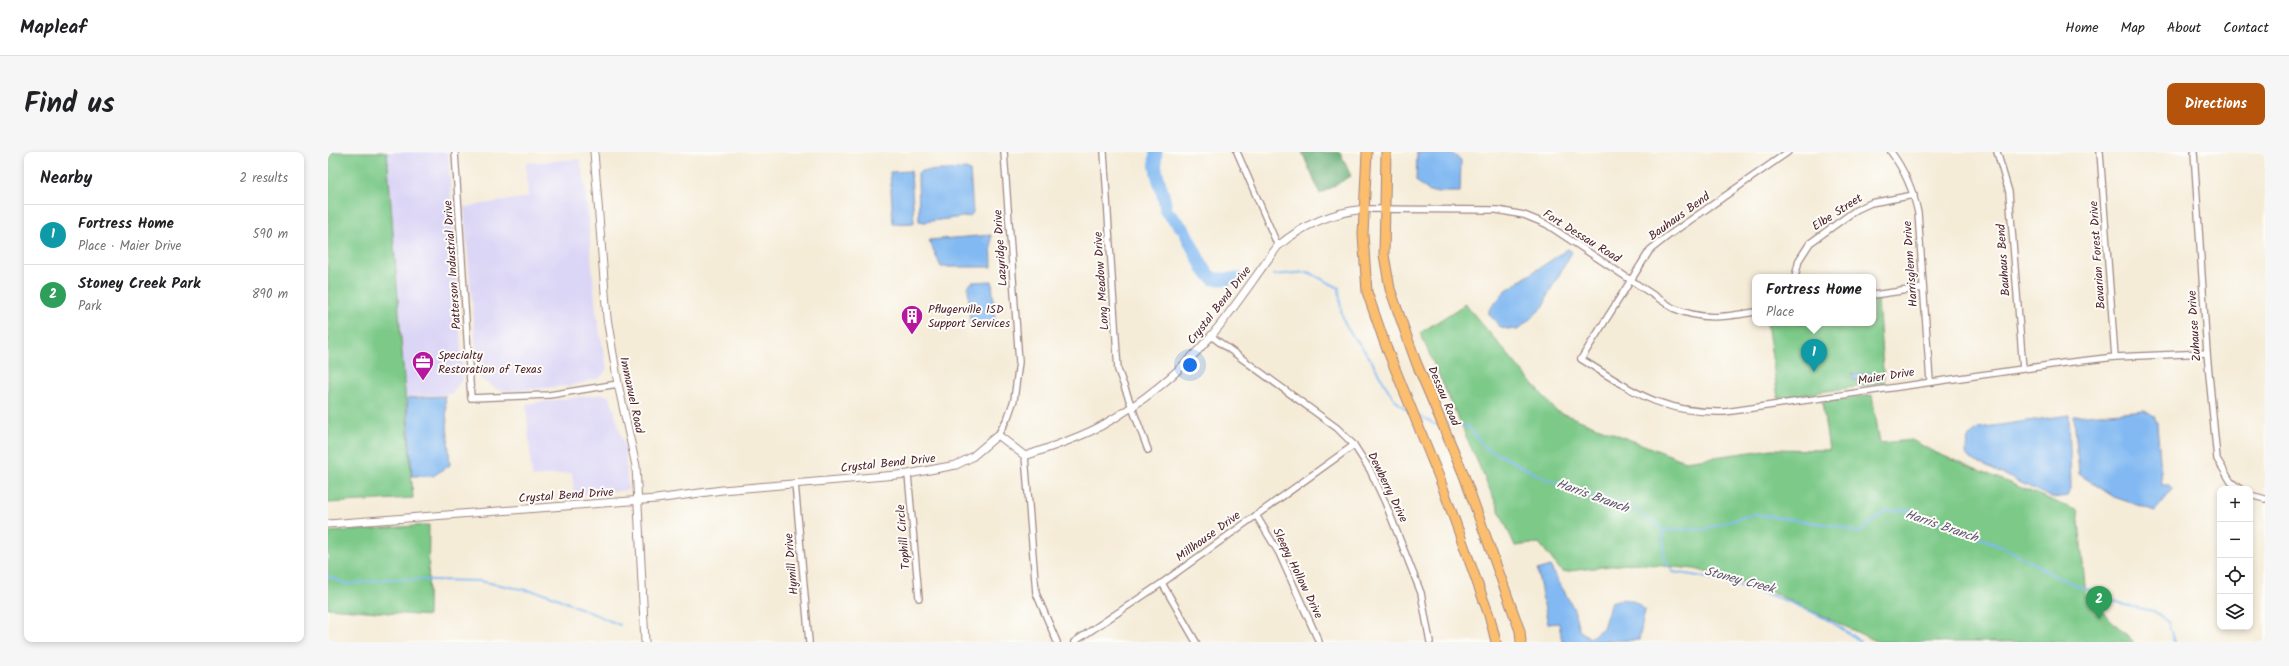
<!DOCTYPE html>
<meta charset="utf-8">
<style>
:root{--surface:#fff;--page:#f6f6f6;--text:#202124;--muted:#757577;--line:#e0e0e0;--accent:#b45309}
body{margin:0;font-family:Kalam,sans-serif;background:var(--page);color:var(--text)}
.controls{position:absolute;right:12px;bottom:12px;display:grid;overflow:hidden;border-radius:8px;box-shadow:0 2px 6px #0003}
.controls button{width:36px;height:36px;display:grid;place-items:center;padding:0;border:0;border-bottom:1px solid var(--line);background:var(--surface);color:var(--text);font:20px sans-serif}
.you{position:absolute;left:862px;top:213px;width:14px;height:14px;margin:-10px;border:3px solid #fff;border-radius:50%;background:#1a73e8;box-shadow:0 0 0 6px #1a73e833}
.badge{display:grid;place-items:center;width:26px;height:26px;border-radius:50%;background:var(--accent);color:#fff;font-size:13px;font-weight:700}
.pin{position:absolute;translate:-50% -33px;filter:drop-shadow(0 1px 2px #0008)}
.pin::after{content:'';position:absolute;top:21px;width:14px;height:12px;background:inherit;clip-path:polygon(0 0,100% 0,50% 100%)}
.popup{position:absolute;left:1424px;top:122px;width:124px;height:52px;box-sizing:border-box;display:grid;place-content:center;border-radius:8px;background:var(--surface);filter:drop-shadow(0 1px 3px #0005);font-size:13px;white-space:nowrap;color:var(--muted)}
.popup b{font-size:15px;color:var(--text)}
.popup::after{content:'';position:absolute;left:50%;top:100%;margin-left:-8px;border:8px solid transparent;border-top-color:var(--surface)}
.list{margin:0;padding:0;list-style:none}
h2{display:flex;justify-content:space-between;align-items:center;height:52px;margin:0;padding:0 16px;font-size:17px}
h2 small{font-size:13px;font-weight:400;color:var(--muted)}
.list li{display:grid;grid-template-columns:26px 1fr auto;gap:12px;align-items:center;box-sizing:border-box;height:60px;padding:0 16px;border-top:1px solid var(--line)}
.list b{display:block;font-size:15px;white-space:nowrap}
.list p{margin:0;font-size:13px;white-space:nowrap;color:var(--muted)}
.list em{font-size:13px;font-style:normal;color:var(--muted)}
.icon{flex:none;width:22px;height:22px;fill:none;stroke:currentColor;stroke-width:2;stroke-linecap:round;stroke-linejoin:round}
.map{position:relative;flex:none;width:1937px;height:490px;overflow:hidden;border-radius:8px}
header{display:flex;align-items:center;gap:24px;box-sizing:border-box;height:56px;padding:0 20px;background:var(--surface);border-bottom:1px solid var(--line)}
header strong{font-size:19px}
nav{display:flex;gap:22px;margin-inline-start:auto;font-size:14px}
.intro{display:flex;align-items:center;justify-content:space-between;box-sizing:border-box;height:96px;padding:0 24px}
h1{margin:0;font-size:28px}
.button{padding:10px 18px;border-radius:8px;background:var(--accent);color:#fff;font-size:14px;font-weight:700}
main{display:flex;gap:24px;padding:0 24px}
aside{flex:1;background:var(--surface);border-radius:8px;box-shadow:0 2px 6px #0003}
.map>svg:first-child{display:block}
</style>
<header>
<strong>Mapleaf</strong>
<nav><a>Home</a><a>Map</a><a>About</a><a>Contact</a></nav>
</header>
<div class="intro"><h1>Find us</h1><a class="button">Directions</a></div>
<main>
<aside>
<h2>Nearby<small>2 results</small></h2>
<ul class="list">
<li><span class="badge" style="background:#0f9aa8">1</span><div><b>Fortress Home</b><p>Place · Maier Drive</p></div><em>590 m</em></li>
<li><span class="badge" style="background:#2e9e5b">2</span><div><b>Stoney Creek Park</b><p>Park</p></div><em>890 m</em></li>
</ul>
</aside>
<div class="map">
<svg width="1937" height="490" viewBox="0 0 1937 490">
<rect width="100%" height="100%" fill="#fdfcf7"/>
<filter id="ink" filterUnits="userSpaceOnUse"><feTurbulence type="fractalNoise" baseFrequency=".025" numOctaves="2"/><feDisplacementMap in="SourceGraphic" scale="8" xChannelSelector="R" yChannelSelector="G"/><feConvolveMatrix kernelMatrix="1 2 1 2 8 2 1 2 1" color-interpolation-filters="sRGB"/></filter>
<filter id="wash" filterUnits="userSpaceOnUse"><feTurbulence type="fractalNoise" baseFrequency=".012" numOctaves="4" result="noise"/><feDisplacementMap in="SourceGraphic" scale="16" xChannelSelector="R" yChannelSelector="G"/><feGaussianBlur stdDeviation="0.9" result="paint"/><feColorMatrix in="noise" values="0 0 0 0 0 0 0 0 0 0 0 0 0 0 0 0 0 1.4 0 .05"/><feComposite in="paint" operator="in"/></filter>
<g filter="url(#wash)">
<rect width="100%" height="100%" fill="#f5ecd8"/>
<g fill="#dcd6f6">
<polygon points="59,0 120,0 135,226 124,242 78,245"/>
<polygon points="252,7 257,32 268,159 279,217 272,226 241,234 182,239 168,237 154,228 150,219 136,55 200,45 198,11"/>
<polygon points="275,242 282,245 284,251 297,297 300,338 246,343 244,321 204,325 198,252"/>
</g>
<g fill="#7cc988" stroke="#63745a">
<polygon points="0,0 59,0 85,346 0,351"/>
<polygon points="1550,148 1556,231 1450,246 1439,171 1545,171 1545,149"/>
<polygon points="1137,152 1228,259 1357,309 1444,297 1501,298 1494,250 1544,243 1552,291 1584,288 1606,300 1750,359 1758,444 1806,490 1550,490 1437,437 1367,417 1306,411 1234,420 1211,391 1187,394 1092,181"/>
<polygon points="101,373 100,464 0,456 0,380"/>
</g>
<polygon fill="#65ad74" stroke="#586650" points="974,0 1012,0 1023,24 992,42"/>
<g fill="#82b9f2" stroke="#666c8e">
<polygon points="1089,0 1122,0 1133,8 1132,40 1102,40 1088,29"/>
<polygon points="638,17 642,19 645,61 642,64 596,70 591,69 590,21 593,19"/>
<polygon points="583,19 586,71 565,72 562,20"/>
<polygon points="663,83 664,115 613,115 601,88"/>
<polygon points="1240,97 1244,100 1220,142 1216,154 1190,178 1173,176 1161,162 1161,158 1177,139"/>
<polygon points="664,129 667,170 642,173 640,134 644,130"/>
<polygon points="1547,220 1549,226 1525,228 1524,221 1526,223"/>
<polygon points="117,244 122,313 105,324 84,324 79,246"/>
<polygon points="1817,258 1826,264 1829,271 1834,333 1841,333 1845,337 1827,359 1786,345 1751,322 1746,264"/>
<polygon points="1741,263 1743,338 1739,344 1725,346 1642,307 1638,302 1640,286 1651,276"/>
<path d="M1222,414L1246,457L1251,478L1262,486L1275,476L1283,450C1298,445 1306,447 1317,458L1311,488L1234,490L1231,471L1220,472L1209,418Z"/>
</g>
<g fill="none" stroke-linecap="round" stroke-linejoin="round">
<g stroke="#82b9f2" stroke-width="2">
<path d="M945,123L980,120L1011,136C1012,148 1012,161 1017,172C1023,184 1034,194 1041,205C1053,223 1061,248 1081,259"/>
<polyline points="1090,263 1106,272 1112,272"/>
<polyline points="1118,272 1140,274 1156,295 1214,325 1306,357 1335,378 1377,377 1426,362 1509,374 1531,381 1557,359 1580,358 1678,396 1729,425 1779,446 1800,454 1826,459 1840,470 1846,490"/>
<path d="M1335,378L1336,406L1345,420C1404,428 1487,452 1532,490"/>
<polyline points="0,424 18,432 60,427 151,429 219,442 292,473"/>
</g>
<path stroke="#82b9f2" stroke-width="13" d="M828,0C824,20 837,39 838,59L856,78L876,118L885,127H911"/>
</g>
</g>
<g filter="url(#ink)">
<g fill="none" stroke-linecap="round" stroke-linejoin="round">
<g stroke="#a08682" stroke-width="8">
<g id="minor">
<polyline points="127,0 143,246 221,243 290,232"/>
<polyline points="776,0 790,218 820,298"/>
<polyline points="909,0 950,94"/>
<path d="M1460,0L1341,83L1322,98L1253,207C1305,239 1333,262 1397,260L1736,211L1787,205L1879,201"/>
<path d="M1563,0C1577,19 1585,37 1590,61L1602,229"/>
<polyline points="1669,0 1681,40 1695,217"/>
<polyline points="1772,0 1787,205"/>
<polyline points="1866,0 1879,201 1889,307 1903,330 1912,337"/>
<path d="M1038,57L1169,58L1196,63L1218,72L1345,156C1375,169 1396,165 1427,160"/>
<polyline points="1467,125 1471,108 1482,91 1528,58 1543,51 1586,43"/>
<polyline points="1545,143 1595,136"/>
<polyline points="883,184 1009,276 1026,293 1042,318 1057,350 1093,441 1102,490"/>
<polyline points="670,283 680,265 686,248 691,210 676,0"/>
<polyline points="697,304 708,441 729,490"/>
<polyline points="580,322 591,446"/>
<polyline points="467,331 481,490"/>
<polyline points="1922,343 1937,347"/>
<polyline points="928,363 951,401 991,490"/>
<polyline points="834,431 868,490"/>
<polyline points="746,490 834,431 1026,293"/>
</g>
</g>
<g stroke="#a08682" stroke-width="9">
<g id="tertiary">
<polyline points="266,0 279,166 290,232 308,314 317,490"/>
<path d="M0,372L328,347L394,338L580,322L628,313L644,305L670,283L697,304C723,295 749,287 773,274C814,251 852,220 883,184C907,156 927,124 950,94C975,73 1005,60 1038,57"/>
</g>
</g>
<g stroke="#a08682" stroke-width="11">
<g id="primary">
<polyline points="1039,0 1035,82 1039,140 1057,192 1111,325 1162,466 1168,490"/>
<polyline points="1058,0 1056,103 1062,137 1088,210 1135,321 1192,479 1193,490"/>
</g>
</g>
<use href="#minor" stroke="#fff" stroke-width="5.5"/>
<use href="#tertiary" stroke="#fff" stroke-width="7"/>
<use href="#primary" stroke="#fbbd6e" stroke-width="9"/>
</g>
</g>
<defs>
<g id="building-pin" transform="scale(1.15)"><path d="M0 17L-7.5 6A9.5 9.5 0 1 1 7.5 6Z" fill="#b5179e" stroke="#fdfcf7"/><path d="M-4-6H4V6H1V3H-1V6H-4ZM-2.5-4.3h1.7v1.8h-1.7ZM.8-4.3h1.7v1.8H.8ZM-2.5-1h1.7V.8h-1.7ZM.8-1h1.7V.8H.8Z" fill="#fff"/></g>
<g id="office-pin" transform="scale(1.15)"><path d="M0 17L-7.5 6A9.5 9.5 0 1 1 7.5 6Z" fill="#b5179e" stroke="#fdfcf7"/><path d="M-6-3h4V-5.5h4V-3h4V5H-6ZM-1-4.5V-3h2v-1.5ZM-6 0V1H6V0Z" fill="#fff"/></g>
</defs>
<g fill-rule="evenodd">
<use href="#building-pin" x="584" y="164"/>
<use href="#office-pin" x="95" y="210"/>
</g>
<g text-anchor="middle" stroke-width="4" stroke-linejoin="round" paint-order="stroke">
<g font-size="12" fill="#4a1f2b" stroke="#fdfcf7">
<text transform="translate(1509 60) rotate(-33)" y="4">Elbe Street</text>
<text transform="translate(1351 64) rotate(-36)" y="4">Bauhaus Bend</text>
<text transform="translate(1254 84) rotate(32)" y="4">Fort Dessau Road</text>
<text transform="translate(672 96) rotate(-94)" y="4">Lazyridge Drive</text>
<text transform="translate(1769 103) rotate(-94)" y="4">Bavarian Forest Drive</text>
<text transform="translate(1675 108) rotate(-94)" y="4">Bauhaus Bend</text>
<text transform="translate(1582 112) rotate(-94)" y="4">Harrisglenn Drive</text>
<text transform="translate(124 113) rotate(-94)" y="4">Patterson Industrial Drive</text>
<text transform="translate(773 129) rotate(-94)" y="4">Long Meadow Drive</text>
<text transform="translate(891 153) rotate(-52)" y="4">Crystal Bend Drive</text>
<text transform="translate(1866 174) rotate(-94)" y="4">Zuhause Drive</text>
<text transform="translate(1558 224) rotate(-9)" y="4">Maier Drive</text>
<text transform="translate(304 243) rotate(78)" y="4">Immanuel Road</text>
<text transform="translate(1116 244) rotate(67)" y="4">Dessau Road</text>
<text transform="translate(560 311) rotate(-6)" y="4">Crystal Bend Drive</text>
<text transform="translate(1060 335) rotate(64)" y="4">Dewberry Drive</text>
<text transform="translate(238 343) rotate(-4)" y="4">Crystal Bend Drive</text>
<text transform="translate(880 384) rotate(-36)" y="4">Millhouse Drive</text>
<text transform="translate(575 385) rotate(-95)" y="4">Tophill Circle</text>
<text transform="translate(463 412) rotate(-95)" y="4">Hymill Drive</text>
<text transform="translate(970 421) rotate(64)" y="4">Sleepy Hollow Drive</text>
</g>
<g font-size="12" fill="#4a1f2b" stroke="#fdfcf7" text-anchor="start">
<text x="600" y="161">Pflugerville ISD<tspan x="600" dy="14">Support Services</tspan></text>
<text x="110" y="207">Specialty<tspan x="110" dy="14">Restoration of Texas</tspan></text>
</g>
<g font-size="13" font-style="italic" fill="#5e5571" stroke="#fdfcf7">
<text transform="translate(1265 343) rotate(20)" y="5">Harris Branch</text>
<text transform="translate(1614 373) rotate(19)" y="5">Harris Branch</text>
<text transform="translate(1412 427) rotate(15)" y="5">Stoney Creek</text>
</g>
</g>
</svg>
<div class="controls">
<button>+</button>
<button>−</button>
<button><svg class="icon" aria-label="locate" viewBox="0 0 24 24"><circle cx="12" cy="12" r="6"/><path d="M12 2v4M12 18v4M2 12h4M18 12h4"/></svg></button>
<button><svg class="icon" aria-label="layers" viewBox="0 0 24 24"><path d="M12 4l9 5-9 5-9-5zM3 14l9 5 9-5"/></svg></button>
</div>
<div class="you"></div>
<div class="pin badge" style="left:1486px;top:220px;background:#0f9aa8">1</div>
<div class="popup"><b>Fortress Home</b>Place</div>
<div class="pin badge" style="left:1771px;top:467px;background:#2e9e5b">2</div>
</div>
</main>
